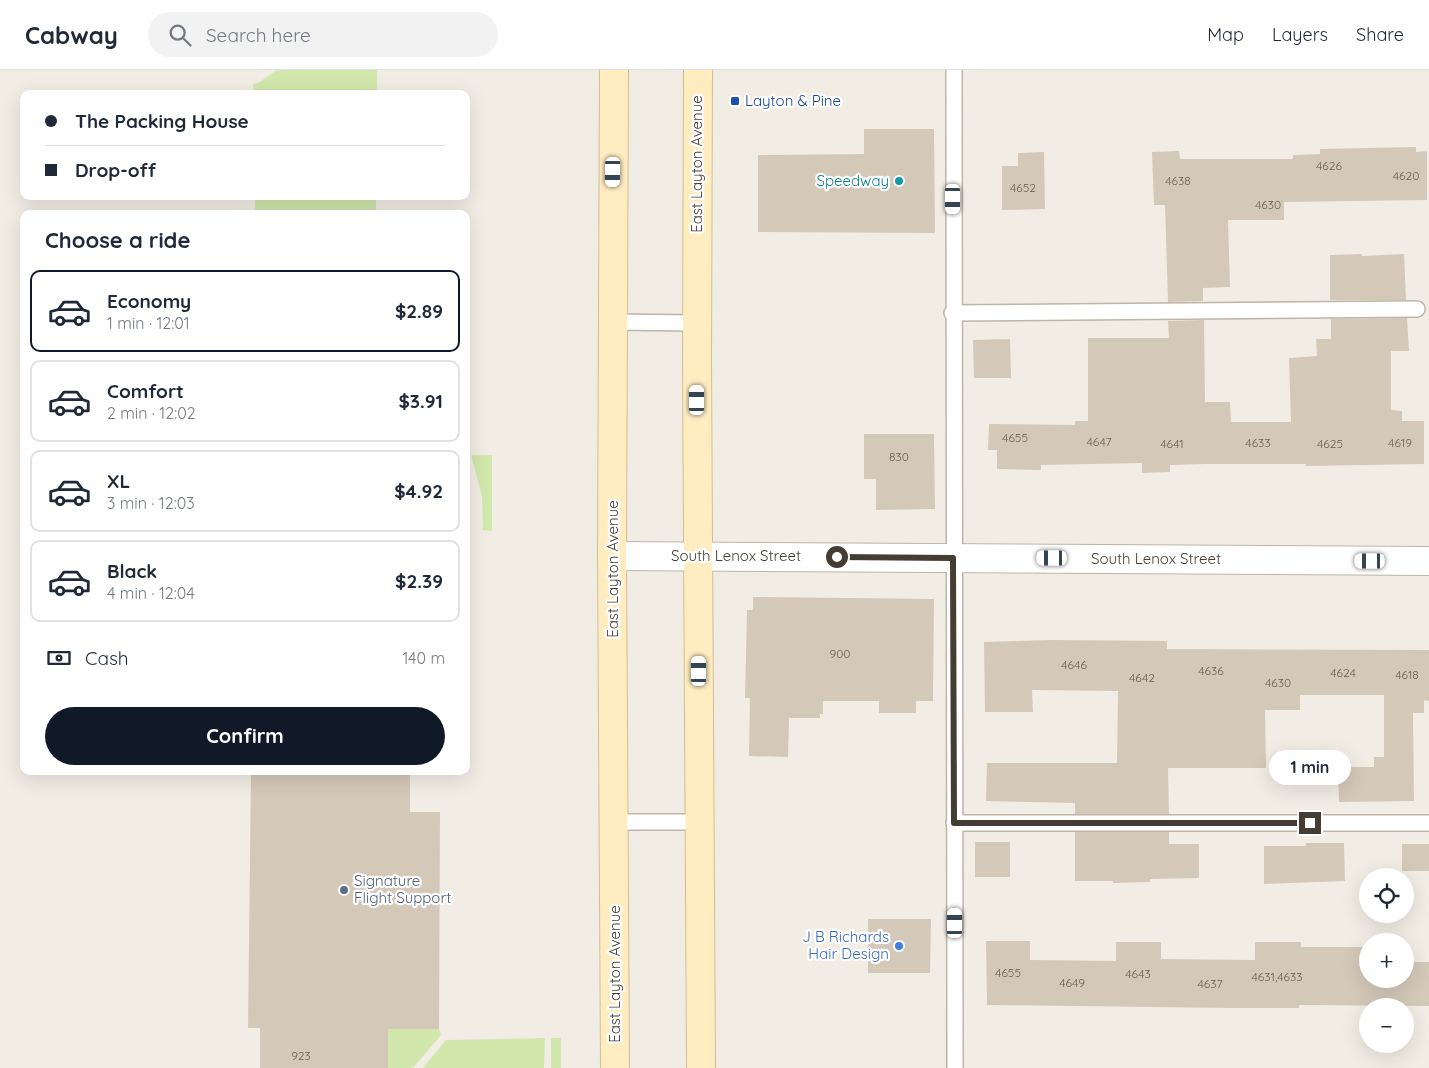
<!DOCTYPE html>
<html lang="en">
<head>
<meta charset="utf-8">
<style>
  body { margin:0; font-family:Quicksand,sans-serif; background:#f2f2f3; color:#1f2937; height:100vh; display:flex; flex-direction:column; font-size:19px; white-space:nowrap }
  * { box-sizing:border-box; margin:0 }
  p { font-size:16px; color:#747a83 }
  .icon { flex:none; width:28px; height:28px; fill:none; stroke:currentColor; stroke-width:2; stroke-linecap:round; stroke-linejoin:round }
  .map { position:relative; flex:1; overflow:hidden }
  .sheet { position:absolute; left:20px; top:140px; width:450px; height:565px; display:flex; flex-direction:column; background:#fff; border-radius:10px; box-shadow:0 5px 20px #0002 }
  .sheet>* { flex:none }
  .guide { position:absolute; left:20px; top:20px; width:450px; height:110px; border-radius:10px; box-shadow:0 5px 20px #0002; display:grid; align-content:center; height:110px; padding:0 25px; background:#fff }
  .fabs { position:absolute; left:1359px; top:798px; display:grid; gap:10px }
  .fabs a { display:grid; place-items:center; width:55px; height:55px; border-radius:50%; background:#fff; box-shadow:0 5px 20px #0002; font-size:25px }
  .end { position:absolute; width:22px; height:22px; margin:-11px; border:6px solid #443d34; background:#fff; box-shadow:0 0 0 2px #fff }
  .from { border-radius:50% }
  .bubble { position:absolute; height:35px; border-radius:18px; background:#fff; box-shadow:0 5px 20px #0002; font-size:16px; font-weight:700; line-height:35px; text-align:center }
  .car { position:absolute; width:15px; height:30px; margin:-15px -8px; border-radius:6px; box-shadow:0 0 4px 1px #0007; background:linear-gradient(#fff 24%,#345 0 40%,#fff 0 76%,#345 0 86%,#fff 0) }
  .guide b { display:flex; align-items:center; gap:18px; height:48px; font-size:19px }
  .guide b+b { border-top:1px solid #e0e1e3 }
  .guide i { width:12px; height:12px; background:#1f2937 }
  ul { padding:0; list-style:none }
  li { display:flex; align-items:center; gap:15px; height:82px; margin:0 10px 8px; padding:0 15px; border:2px solid #e0e1e3; border-radius:10px }
  li div { flex:1 }
  li b { display:block; font-size:19px }
  li em { font-style:normal; font-weight:700 }
  li.active { border-color:#111827 }
  li>.icon { width:45px; height:45px; stroke-width:1.5 }
  h2 { padding:0 25px; font-size:22px; line-height:60px }
  .pay { display:flex; align-items:center; gap:12px; height:55px; padding:0 25px; font-size:19px }
  .pay p { margin-inline-start:auto }
  .primary-button { display:flex; gap:10px; margin-top:auto; padding:10px 25px }
  .primary-button a { flex:1; height:58px; border-radius:30px; background:#111827; color:#fff; font-size:20px; font-weight:700; line-height:58px; text-align:center }
  header { display:flex; align-items:center; gap:30px; box-sizing:border-box; height:70px; padding:0 25px; background:#fff; border-bottom:1px solid #e0e1e3 }
  header strong { font-size:24px }
  nav { display:flex; gap:28px; margin-inline-start:auto; font-size:18px }
  .search { width:350px; height:45px; background:#f2f2f3; display:flex; align-items:center; gap:12px; box-sizing:border-box; padding:0 18px; border-radius:28px; color:#747a83; font-size:19px }
  .map>svg:first-child { display:block }
  .green { fill:#d1e7ac }
  .building { fill:#d4c8b9 }
  .lines { fill:none; stroke-linecap:round; stroke-linejoin:round }
  .service-casing { stroke:#beb4a7; stroke-width:18 }
  .minor-casing { stroke:#beb4a7; stroke-width:30 }
  .secondary-casing { stroke:#d3be93; stroke-width:30 }
  .service { stroke:#fff; stroke-width:15 }
  .minor { stroke:#fff; stroke-width:28 }
  .secondary { stroke:#ffecc1; stroke-width:28 }
  .route { stroke:#443d34; stroke-width:6 }
  .transit-dot { fill:#1a4fb4; stroke:#fff; stroke-width:2 }
  .culture-dot { fill:#0f9aa8; stroke:#fff; stroke-width:2 }
  .service-dot { fill:#5c6f8a; stroke:#fff; stroke-width:2 }
  .shop-dot { fill:#3f7fe0; stroke:#fff; stroke-width:2 }
  .labels { text-anchor:middle; stroke-width:4.5; stroke-linejoin:round; paint-order:stroke }
  .number-label { font-size:12px; fill:#686055 }
  .transit-label { font-size:15px; fill:#164399; stroke:#fff; text-anchor:start }
  .street-label { font-size:15px; fill:#443d34; stroke:#fff }
  .culture-label { font-size:15px; fill:#0d838f; stroke:#fff; text-anchor:end }
  .service-label { font-size:15px; fill:#4e5e75; stroke:#fff; text-anchor:start }
  .shop-label { font-size:15px; fill:#366cbe; stroke:#fff; text-anchor:end }
</style>
</head>
<body>
<header>
<strong>Cabway</strong>
<div class="search"><svg class="icon" aria-label="search" viewBox="0 0 24 24"><circle cx="10" cy="10" r="6"/><path d="M15 15l6 6"/></svg>Search here</div>
<nav><a>Map</a><a>Layers</a><a>Share</a></nav>
</header>
<div class="map">
<svg width="1429" height="998" viewBox="0 0 1429 998">
  <rect width="100%" height="100%" fill="#f2ede4"/>
  <g class="green">
    <polygon points="277,0 377,0 377,24 254,24 253,14 258,13"/>
    <rect x="255" y="126" width="121" height="18"/>
    <polygon points="471,385 492,385 492,461 483,460 482,426"/>
    <polygon points="388,959 439,959 441,965 413,998 388,998"/>
    <polygon points="545,968 544,998 423,998 446,970"/>
    <rect x="551" y="968" width="10" height="30"/>
  </g>
  <g class="building">
    <polygon points="864,59 934,59 935,163 758,162 758,85 864,84"/>
    <polygon points="1416,77 1416,82 1427,81 1427,130 1284,132 1284,150 1228,150 1230,217 1203,218 1203,231 1168,232 1165,135 1154,135 1152,82 1179,81 1180,89 1293,89 1293,85 1320,84 1320,79"/>
    <polygon points="1044,82 1045,139 1002,140 1002,96 1018,96 1018,83"/>
    <polygon points="1362,184 1362,186 1404,184 1406,230 1330,230 1330,185"/>
    <polygon points="1407,248 1409,281 1391,281 1391,340 1402,341 1402,351 1424,351 1424,394 1306,396 1306,394 1206,394 1170,395 1170,402 1142,403 1142,393 1041,395 1041,400 997,399 997,380 988,380 989,354 1075,355 1075,351 1088,351 1088,268 1169,268 1168,251 1204,250 1205,332 1230,332 1231,352 1291,352 1289,288 1317,286 1316,269 1331,269 1331,249"/>
    <polygon points="1010,269 1011,308 974,308 973,270"/>
    <polygon points="864,364 934,364 935,439 876,440 876,409 864,409"/>
    <polygon points="753,527 934,529 933,631 916,631 916,643 879,643 879,631 823,631 823,644 820,644 820,648 789,648 788,687 749,686 750,628 745,628 747,540 753,540"/>
    <polygon points="1052,570 1167,571 1167,579 1429,580 1429,631 1424,630 1424,643 1413,643 1414,731 1339,732 1338,697 1374,697 1374,687 1384,687 1384,625 1300,625 1300,640 1265,640 1266,698 1168,698 1169,744 1075,744 1075,733 986,731 987,693 1117,693 1118,621 1032,620 1033,642 985,642 984,572"/>
    <polygon points="251,701 410,701 410,742 440,742 439,959 388,959 388,998 260,998 260,958 248,958"/>
    <polygon points="1075,762 1169,762 1169,774 1199,774 1199,808 1150,809 1150,812 1113,813 1113,811 1075,811"/>
    <rect x="975" y="772" width="35" height="35"/>
    <polygon points="1306,773 1344,773 1345,811 1264,814 1264,776 1306,776"/>
    <rect x="1402" y="774" width="27" height="27"/>
    <polygon points="868,849 931,849 930,903 868,903"/>
    <polygon points="986,871 1030,871 1030,890 1116,891 1116,872 1161,872 1161,889 1255,890 1255,872 1301,872 1301,877 1368,877 1368,909 1405,909 1405,877 1410,877 1410,892 1429,892 1429,936 1299,935 1299,938 1232,938 987,935"/>
  </g>
  <g class="lines">
    <g class="service-casing">
      <g id="service">
        <polyline points="954,0 955,998"/>
        <polyline points="952,243 1417,239"/>
        <polyline points="613,252 697,253"/>
        <polyline points="615,752 700,752"/>
        <polyline points="954,753 1429,753"/>
      </g>
    </g>
    <g class="minor-casing">
      <polyline id="minor" points="612,486 1429,491"/>
    </g>
    <g class="secondary-casing">
      <g id="secondary">
        <polyline points="614,0 612,486 615,998"/>
        <polyline points="698,0 697,291 701,998"/>
      </g>
    </g>
    <use href="#service" class="service"/>
    <use href="#minor" class="minor"/>
    <use href="#secondary" class="secondary"/>
  </g>
  <g class="lines">
    <polyline class="route" points="837,487 953,488 954,753 1310,753"/>
  </g>
  <rect class="transit-dot" x="730" y="26" width="10" height="10" rx="2.5"/>
  <circle class="culture-dot" cx="899" cy="111" r="5"/>
  <circle class="service-dot" cx="344" cy="820" r="5"/>
  <circle class="shop-dot" cx="899" cy="876" r="5"/>
  <g class="labels">
    <g class="number-label">
      <text x="1329" y="100">4626</text>
      <text x="1406" y="110">4620</text>
      <text x="1178" y="115">4638</text>
      <text x="1023" y="122">4652</text>
      <text x="1268" y="139">4630</text>
      <text x="1015" y="372">4655</text>
      <text x="1099" y="376">4647</text>
      <text x="1258" y="377">4633</text>
      <text x="1400" y="377">4619</text>
      <text x="1172" y="378">4641</text>
      <text x="1330" y="378">4625</text>
      <text x="899" y="391">830</text>
      <text x="840" y="588">900</text>
      <text x="1074" y="599">4646</text>
      <text x="1211" y="605">4636</text>
      <text x="1343" y="607">4624</text>
      <text x="1407" y="609">4618</text>
      <text x="1142" y="612">4642</text>
      <text x="1278" y="617">4630</text>
      <text x="1008" y="907">4655</text>
      <text x="1138" y="908">4643</text>
      <text x="1277" y="911">4631,4633</text>
      <text x="1072" y="917">4649</text>
      <text x="1210" y="918">4637</text>
      <text x="301" y="990">923</text>
    </g>
    <g class="transit-label">
      <text x="745" y="36">Layton &amp; Pine</text>
    </g>
    <g class="street-label">
      <text transform="translate(697 94) rotate(-90)" y="5">East Layton Avenue</text>
      <text x="736" y="491">South Lenox Street</text>
      <text x="1156" y="494">South Lenox Street</text>
      <text transform="translate(613 499) rotate(-90)" y="5">East Layton Avenue</text>
      <text transform="translate(615 904) rotate(-90)" y="5">East Layton Avenue</text>
    </g>
    <g class="culture-label">
      <text x="889" y="116">Speedway</text>
    </g>
    <g class="service-label">
      <text x="354" y="816">Signature<tspan x="354" dy="17">Flight Support</tspan></text>
    </g>
    <g class="shop-label">
      <text x="889" y="872">J B Richards<tspan x="889" dy="17">Hair Design</tspan></text>
    </g>
  </g>
</svg>
<div class="fabs">
<a><svg class="icon" aria-label="locate" viewBox="0 0 24 24"><circle cx="12" cy="12" r="6"/><path d="M12 2v4M12 18v4M2 12h4M18 12h4"/></svg></a>
<a>+</a>
<a>−</a>
</div>
<i class="end from" style="left:837px;top:487px"></i>
<i class="end" style="left:1310px;top:753px"></i>
<div class="bubble" style="left:1269px;top:680px;width:82px">1 min</div>
<i class="car" style="left:613px;top:102px;rotate:181deg"></i>
<i class="car" style="left:953px;top:129px;rotate:180deg"></i>
<i class="car" style="left:697px;top:330px;rotate:0deg"></i>
<i class="car" style="left:1052px;top:488px;rotate:270deg"></i>
<i class="car" style="left:1370px;top:491px;rotate:270deg"></i>
<i class="car" style="left:699px;top:601px;rotate:0deg"></i>
<i class="car" style="left:955px;top:853px;rotate:0deg"></i>
<div class="guide">
<b><i class="from"></i>The Packing House</b>
<b><i></i>Drop-off</b>
</div>
<section class="sheet">
<h2>Choose a ride</h2>
<ul>
<li class="active"><svg class="icon" aria-label="car" viewBox="0 0 24 24"><path d="M5 17H2v-5l4-1 3-4h7l3 4 3 1v5h-3M9 17h6M6 11h13"/><circle cx="7" cy="17" r="2"/><circle cx="17" cy="17" r="2"/></svg><div><b>Economy</b><p>1 min · 12:01</p></div><em>$2.89</em></li>
<li><svg class="icon" aria-label="car" viewBox="0 0 24 24"><path d="M5 17H2v-5l4-1 3-4h7l3 4 3 1v5h-3M9 17h6M6 11h13"/><circle cx="7" cy="17" r="2"/><circle cx="17" cy="17" r="2"/></svg><div><b>Comfort</b><p>2 min · 12:02</p></div><em>$3.91</em></li>
<li><svg class="icon" aria-label="car" viewBox="0 0 24 24"><path d="M5 17H2v-5l4-1 3-4h7l3 4 3 1v5h-3M9 17h6M6 11h13"/><circle cx="7" cy="17" r="2"/><circle cx="17" cy="17" r="2"/></svg><div><b>XL</b><p>3 min · 12:03</p></div><em>$4.92</em></li>
<li><svg class="icon" aria-label="car" viewBox="0 0 24 24"><path d="M5 17H2v-5l4-1 3-4h7l3 4 3 1v5h-3M9 17h6M6 11h13"/><circle cx="7" cy="17" r="2"/><circle cx="17" cy="17" r="2"/></svg><div><b>Black</b><p>4 min · 12:04</p></div><em>$2.39</em></li>
</ul>
<div class="pay"><svg class="icon" aria-label="cash" viewBox="0 0 24 24"><path d="M3 7h18v10H3z"/><circle cx="12" cy="12" r="2"/></svg>Cash<p>140 m</p></div>
<div class="primary-button"><a>Confirm</a></div>
</section>
</div>
</body>
</html>
